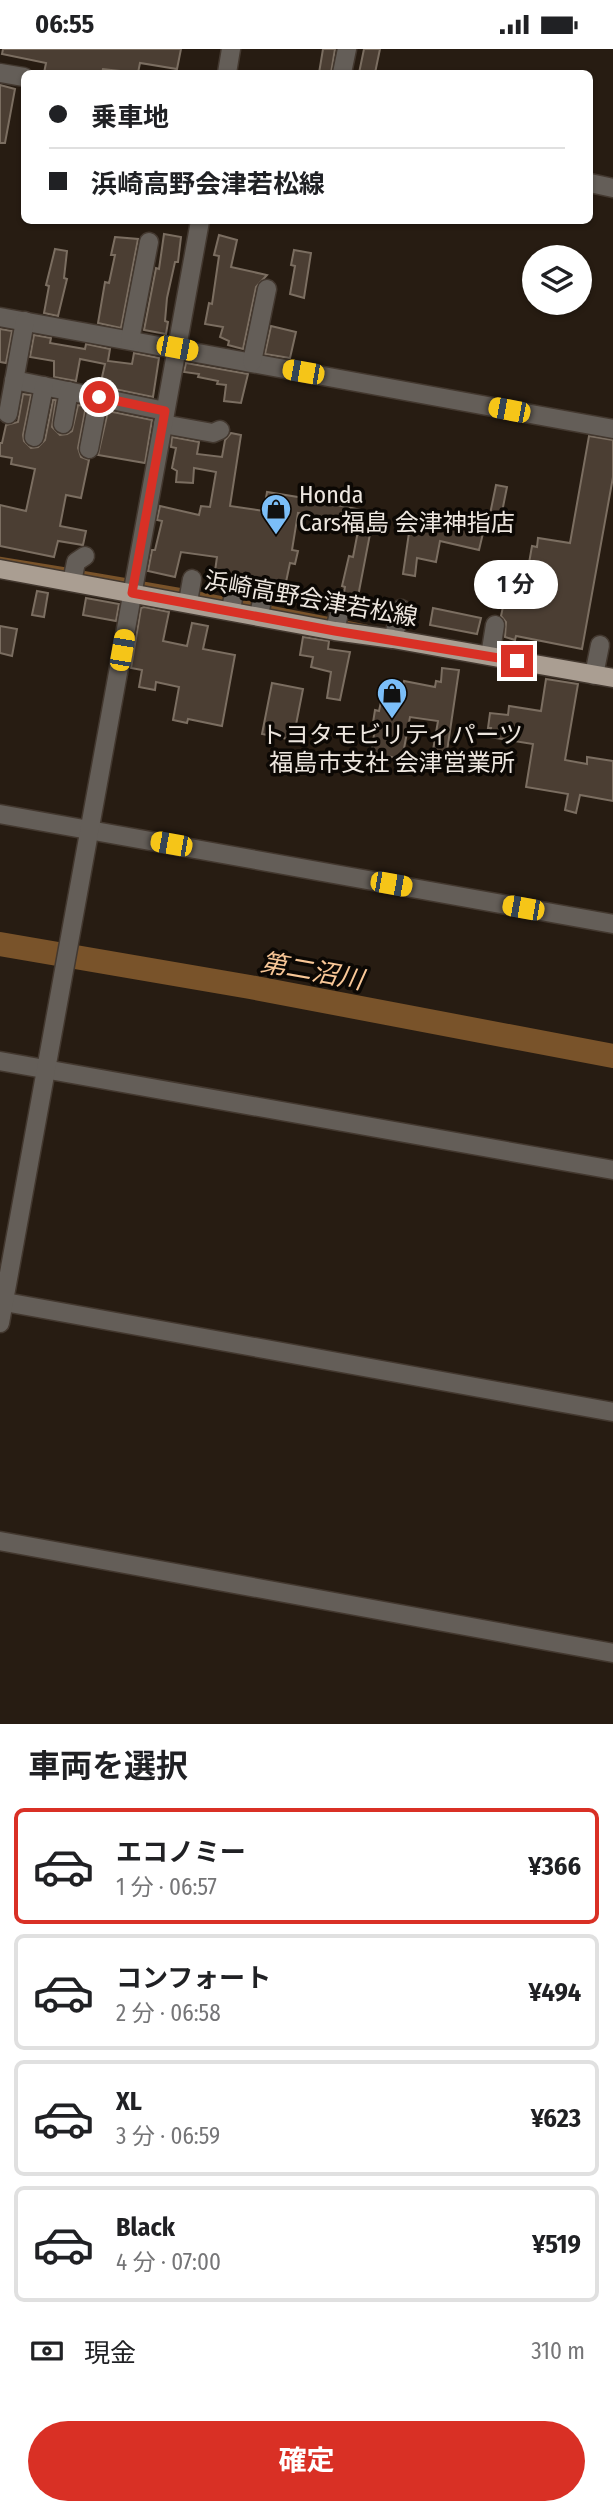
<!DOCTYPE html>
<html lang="ja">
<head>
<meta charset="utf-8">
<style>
  body { margin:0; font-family:"Fira Sans Condensed","Noto Sans JP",sans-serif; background:#f6f6f6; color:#202124; height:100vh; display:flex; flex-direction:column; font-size:26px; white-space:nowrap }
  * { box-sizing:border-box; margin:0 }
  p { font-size:23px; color:#757577 }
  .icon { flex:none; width:38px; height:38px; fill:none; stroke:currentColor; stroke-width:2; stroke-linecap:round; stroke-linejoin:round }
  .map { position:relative; height:1675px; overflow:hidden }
  .details { display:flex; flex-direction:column; background:#fff; flex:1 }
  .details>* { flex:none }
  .guide { position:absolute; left:21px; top:21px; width:572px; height:154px; border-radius:10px; box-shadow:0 2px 5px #0004; display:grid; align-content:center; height:154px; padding:0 28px; background:#fff }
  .buttons { position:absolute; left:522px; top:196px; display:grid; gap:14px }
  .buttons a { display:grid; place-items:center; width:70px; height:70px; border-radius:50%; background:#fff; box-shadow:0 2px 5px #0004; font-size:35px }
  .end { position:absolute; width:32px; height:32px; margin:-16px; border:9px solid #d93025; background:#fff; box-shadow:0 0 0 4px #fff }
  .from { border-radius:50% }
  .bubble { position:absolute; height:49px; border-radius:24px; background:#fff; box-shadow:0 2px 5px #0004; font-size:23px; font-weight:700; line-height:49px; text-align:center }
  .car { position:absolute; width:21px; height:42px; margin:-21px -10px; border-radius:9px; box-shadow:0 0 5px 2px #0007; background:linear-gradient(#f5c518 24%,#345 0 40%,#f5c518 0 76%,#345 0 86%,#f5c518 0) }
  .guide b { display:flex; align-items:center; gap:24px; height:66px; font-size:26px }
  .guide b+b { border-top:2px solid #e0e0e0 }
  .guide i { width:18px; height:18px; background:#202124 }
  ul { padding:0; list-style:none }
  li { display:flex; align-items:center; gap:21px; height:116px; margin:0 14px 10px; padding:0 14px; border:4px solid #e0e0e0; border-radius:10px }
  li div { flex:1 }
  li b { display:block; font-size:26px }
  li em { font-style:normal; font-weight:700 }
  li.current { border-color:#d93025 }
  li>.icon { width:63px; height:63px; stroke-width:1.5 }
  h2 { padding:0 28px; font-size:32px; line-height:84px }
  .pay { display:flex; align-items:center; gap:18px; height:77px; padding:0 28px; font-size:26px }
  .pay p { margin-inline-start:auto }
  .button { display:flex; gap:14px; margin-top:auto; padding:14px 28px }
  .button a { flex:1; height:80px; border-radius:42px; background:#d93025; color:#fff; font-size:28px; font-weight:700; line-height:80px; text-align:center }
  .status { display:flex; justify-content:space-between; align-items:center; height:49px; padding:0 35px; background:#fff; direction:ltr }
  .status svg { height:19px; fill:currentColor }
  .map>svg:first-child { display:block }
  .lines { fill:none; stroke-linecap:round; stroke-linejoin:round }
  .stream { stroke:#79532a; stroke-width:4.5 }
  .river { stroke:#79532a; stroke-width:24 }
  .building { fill:#4b3e33; stroke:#7b6e61; stroke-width:2 }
  .minor-casing { stroke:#43382f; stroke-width:21 }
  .major-casing { stroke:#43382f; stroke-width:21 }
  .minor { stroke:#645e58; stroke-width:18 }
  .major { stroke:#aa9e92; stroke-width:18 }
  .route { stroke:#d93025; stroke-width:9 }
  .labels { text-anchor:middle; stroke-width:7; stroke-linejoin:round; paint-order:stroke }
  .poi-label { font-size:24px; fill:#ede6df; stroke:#0c0804; text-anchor:start }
  .street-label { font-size:24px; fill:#ede6df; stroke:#0c0804 }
  .water-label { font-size:26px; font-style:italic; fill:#fac898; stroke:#0c0804 }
</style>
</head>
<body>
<div class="status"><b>06:55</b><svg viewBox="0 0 49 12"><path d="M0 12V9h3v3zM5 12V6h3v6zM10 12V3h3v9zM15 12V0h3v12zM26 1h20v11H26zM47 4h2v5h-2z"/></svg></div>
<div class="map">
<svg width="613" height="1675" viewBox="0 0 613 1675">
  <rect width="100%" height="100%" fill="#271c12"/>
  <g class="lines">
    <g class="stream">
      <polyline points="0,510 68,521"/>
      <polyline points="77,523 130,532"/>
      <polyline points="139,534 185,542"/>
      <polyline points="194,544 230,551"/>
      <polyline points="239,552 258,556"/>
      <polyline points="266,558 333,571"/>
      <polyline points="342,573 367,578"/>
    </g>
    <polyline class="river" points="0,895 250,938 613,1007"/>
  </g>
  <g class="building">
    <polygon points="3,0 181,0 177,20 140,14 138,24 103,20 102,24 44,24 46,14 2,5"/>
    <polygon points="323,0 335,0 331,24 319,24"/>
    <polygon points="364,0 380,0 375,24 359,24"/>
    <polygon points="0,36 15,40 5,94 0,94"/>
    <polygon points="164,185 181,188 178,213 175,213 167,249 165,272 168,273 166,285 144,281 156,219 159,220"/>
    <polygon points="219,186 237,191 231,218 267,226 256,238 243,300 228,296 229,292 220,288 223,278 205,275 209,254 212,255 219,207 214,206"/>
    <polygon points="115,188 138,190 121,279 98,274 105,233 109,234 115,206 111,206"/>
    <polygon points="55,200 67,202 64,229 67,230 58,267 44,264 49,237 46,236"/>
    <polygon points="294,201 311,204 304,249 290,245 295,217 291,216"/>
    <polygon points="271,277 296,283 290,309 265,305"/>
    <polygon points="0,280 12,282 6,314 0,313"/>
    <polygon points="34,286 51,289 50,294 85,300 86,295 110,300 108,312 132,315 134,304 159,309 153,348 100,337 105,315 80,310 76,332 54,328 54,312 30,308"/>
    <polygon points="186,314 248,325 241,354 224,352 226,336 217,335 218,332 198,328 199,325 184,323"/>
    <polygon points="23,345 31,346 23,386 24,392 31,399 38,398 45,391 53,351 56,351 52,378 60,386 67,385 72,382 78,356 86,357 78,399 81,408 89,411 81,449 66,446 60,477 86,482 83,496 58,492 54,508 0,497 0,456 26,462 35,420 11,415 12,409 0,407 0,394 2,394 6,376 18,373"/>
    <polygon points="108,362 152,371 145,414 98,406"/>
    <polygon points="231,384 241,386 230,457 264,462 267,443 304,449 371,463 367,483 335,477 337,472 298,464 292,501 298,502 295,515 290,514 286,533 251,527 250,530 241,529 215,522 217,508 181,503 175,528 148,522 152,501 155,501 162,472 157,471 160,457 199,466 201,457 210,458 216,423 194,419 193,434 176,433 177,422 172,419 176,399 171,398 172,388 199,393 197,405 222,408 225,391"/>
    <polygon points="589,387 613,391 613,428 582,600 516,587 515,591 505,588 506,573 501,567 506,544 523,548 532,497 537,498 538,489 570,494"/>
    <polygon points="496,436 507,438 500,473 489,470"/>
    <polygon points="411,470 449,476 450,472 484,480 479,501 440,492 436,513 417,509 415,527 403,525"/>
    <polygon points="358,482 370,485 356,558 350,557 349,548 344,543 345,538 342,537 349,507 353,508"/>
    <polygon points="37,542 48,544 44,568 32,566"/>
    <polygon points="86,549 119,555 116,572 83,566"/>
    <polygon points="144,558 169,563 163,592 187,597 192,574 208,577 203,600 235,606 222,677 188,670 187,674 173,671 179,638 156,633 155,641 139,638 142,621 131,619 141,559"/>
    <polygon points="433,559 481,569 477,585 430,576"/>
    <polygon points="0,577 17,580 12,607 0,604"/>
    <polygon points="303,588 329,592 328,600 350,603 340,651 327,649 331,623 311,618 313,608 300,606"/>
    <polygon points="442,619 459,621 446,709 432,707 438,672 410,668 402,710 371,704 375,680 372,680 375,661 379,662 382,648 400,651 404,632 435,638 436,632 441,633"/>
    <polygon points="546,630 578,635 565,711 587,715 587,708 613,712 613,752 580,746 576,764 565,761 568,745 526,738 533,695 489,688 491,679 488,679 490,664 508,666 509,657 541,662"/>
    <polygon points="272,634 303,640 293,691 262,685"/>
  </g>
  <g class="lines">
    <g class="minor-casing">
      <g id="minor">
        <polyline points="0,24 24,28"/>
        <polyline points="227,24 231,0"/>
        <polyline points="342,24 347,0"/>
        <polyline points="590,134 613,139"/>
        <polyline points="0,268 613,380"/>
        <polyline points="130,291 149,193"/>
        <polyline points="252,313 267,240"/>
        <polyline points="14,331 165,362"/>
        <polyline points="8,365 25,272"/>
        <polyline points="63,375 69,342"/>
        <polyline points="163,375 213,384 220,381"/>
        <polyline points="34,388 44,337"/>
        <polyline points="89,400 99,348"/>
        <polyline points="72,533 76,513 85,507"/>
        <polyline points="188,553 192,530"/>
        <polyline points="231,561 235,538"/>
        <polyline points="259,566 264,542"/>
        <polyline points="335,582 339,564 339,553"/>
        <polyline points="393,590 401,560"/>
        <polyline points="490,607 495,576"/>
        <polyline points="594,626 600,596"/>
        <polyline points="0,765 613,875"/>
        <polyline points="0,1012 613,1121"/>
        <polyline points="0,1252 613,1363"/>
        <polyline points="0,1274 200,172"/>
        <polyline points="0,1492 613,1604"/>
      </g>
    </g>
    <g class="major-casing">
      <polyline id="major" points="0,520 335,582 393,590 613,629"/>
    </g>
    <use href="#minor" class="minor"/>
    <use href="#major" class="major"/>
  </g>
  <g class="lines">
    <polyline class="route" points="99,348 165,362 132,544 335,582 517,612"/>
  </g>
  <defs>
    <g id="shop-pin" transform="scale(1.575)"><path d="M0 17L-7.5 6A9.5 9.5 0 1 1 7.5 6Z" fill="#7bbef8" stroke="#0c0804"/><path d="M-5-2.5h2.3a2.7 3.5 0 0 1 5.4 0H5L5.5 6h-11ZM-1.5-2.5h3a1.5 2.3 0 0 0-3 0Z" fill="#111"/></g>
  </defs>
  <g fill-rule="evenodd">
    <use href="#shop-pin" x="276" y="460"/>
    <use href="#shop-pin" x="392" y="644"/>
  </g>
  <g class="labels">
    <g class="poi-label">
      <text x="299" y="454">Honda<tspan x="299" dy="28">Cars福島 会津神指店</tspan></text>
      <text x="392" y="694" text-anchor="middle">トヨタモビリティパーツ<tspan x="392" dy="28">福島市支社 会津営業所</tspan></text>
    </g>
    <g class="street-label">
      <text transform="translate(311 550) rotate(10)" y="8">浜崎高野会津若松線</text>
    </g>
    <g class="water-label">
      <text transform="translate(312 922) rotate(10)" y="9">第二沼川</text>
    </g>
  </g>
</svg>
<div class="buttons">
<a><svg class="icon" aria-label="layers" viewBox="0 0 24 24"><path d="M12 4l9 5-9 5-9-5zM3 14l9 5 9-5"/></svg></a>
</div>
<i class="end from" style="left:99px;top:348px"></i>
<i class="end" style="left:517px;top:612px"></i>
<div class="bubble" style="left:474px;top:511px;width:84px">1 分</div>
<i class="car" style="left:177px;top:299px;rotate:101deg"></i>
<i class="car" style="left:303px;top:323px;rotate:280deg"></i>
<i class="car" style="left:509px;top:361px;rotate:281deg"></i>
<i class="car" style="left:122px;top:601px;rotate:10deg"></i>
<i class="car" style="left:171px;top:795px;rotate:280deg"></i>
<i class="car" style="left:391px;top:835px;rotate:100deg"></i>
<i class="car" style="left:523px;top:859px;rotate:280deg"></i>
<div class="guide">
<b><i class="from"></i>乗車地</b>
<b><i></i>浜崎高野会津若松線</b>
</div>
</div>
<section class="details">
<h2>車両を選択</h2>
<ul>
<li class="current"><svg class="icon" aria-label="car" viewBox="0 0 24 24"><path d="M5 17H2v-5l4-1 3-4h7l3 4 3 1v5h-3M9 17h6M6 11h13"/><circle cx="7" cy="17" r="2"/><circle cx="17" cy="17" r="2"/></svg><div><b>エコノミー</b><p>1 分 · 06:57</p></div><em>¥366</em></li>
<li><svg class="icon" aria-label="car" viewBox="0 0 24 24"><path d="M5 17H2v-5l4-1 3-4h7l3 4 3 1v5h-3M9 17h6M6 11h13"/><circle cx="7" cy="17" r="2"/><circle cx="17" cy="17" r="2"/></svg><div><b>コンフォート</b><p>2 分 · 06:58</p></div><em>¥494</em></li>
<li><svg class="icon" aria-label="car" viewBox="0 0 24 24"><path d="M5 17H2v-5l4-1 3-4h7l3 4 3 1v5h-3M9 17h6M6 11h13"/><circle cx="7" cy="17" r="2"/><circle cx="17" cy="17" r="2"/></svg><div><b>XL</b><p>3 分 · 06:59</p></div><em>¥623</em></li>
<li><svg class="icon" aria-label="car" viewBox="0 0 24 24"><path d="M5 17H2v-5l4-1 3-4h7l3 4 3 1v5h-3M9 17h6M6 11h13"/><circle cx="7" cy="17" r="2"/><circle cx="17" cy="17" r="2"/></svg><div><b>Black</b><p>4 分 · 07:00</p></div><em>¥519</em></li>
</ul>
<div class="pay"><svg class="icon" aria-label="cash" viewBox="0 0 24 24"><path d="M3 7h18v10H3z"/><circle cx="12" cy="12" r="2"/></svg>現金<p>310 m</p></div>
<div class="button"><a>確定</a></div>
</section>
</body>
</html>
